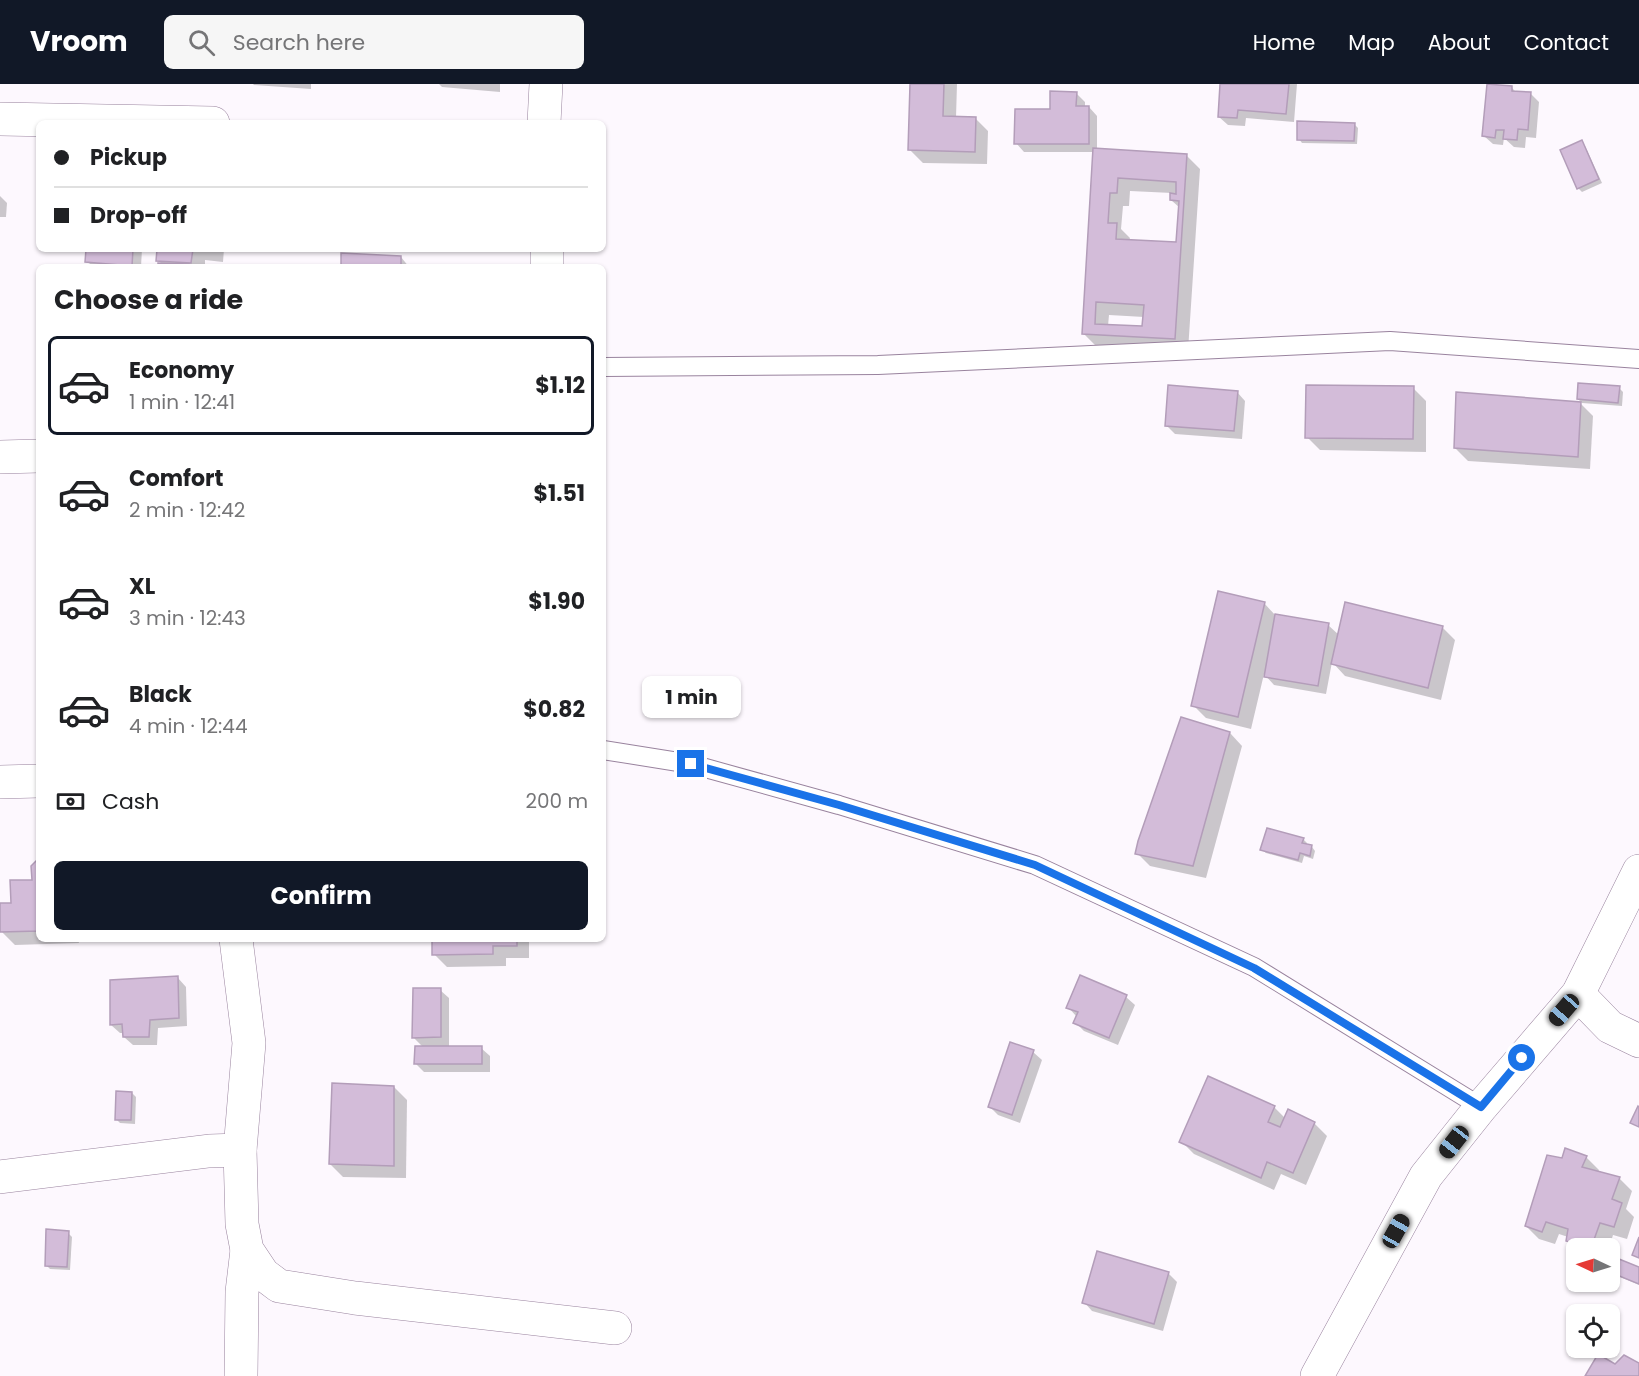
<!DOCTYPE html>
<html lang="en">
<head>
<meta charset="utf-8">
<style>
  body { margin:0; font-family:Poppins,sans-serif; background:#f6f6f6; color:#202124; height:100vh; display:flex; flex-direction:column; font-size:22px; white-space:nowrap }
  * { box-sizing:border-box; margin:0 }
  p { font-size:20px; color:#757577 }
  .icon { flex:none; width:33px; height:33px; fill:none; stroke:currentColor; stroke-width:2; stroke-linecap:round; stroke-linejoin:round }
  .map { position:relative; flex:1; overflow:hidden }
  .sheet { position:absolute; left:36px; top:180px; width:570px; height:678px; display:flex; flex-direction:column; background:#fff; border-radius:9px; box-shadow:0 2px 4px #0004 }
  .sheet>* { flex:none }
  .banner { position:absolute; left:36px; top:36px; width:570px; height:132px; border-radius:9px; box-shadow:0 2px 4px #0004; display:grid; align-content:center; height:132px; padding:0 18px; background:#fff }
  .needle { width:39px; rotate:274deg }
  .controls { position:absolute; left:1566px; top:1154px; display:grid; gap:12px }
  .controls a { display:grid; place-items:center; width:54px; height:54px; border-radius:9px; background:#fff; box-shadow:0 2px 4px #0004; font-size:30px }
  .end { position:absolute; width:27px; height:27px; margin:-14px; border:8px solid #1a73e8; background:#fff; box-shadow:0 0 0 3px #fff }
  .from { border-radius:50% }
  .bubble { position:absolute; height:42px; border-radius:9px; background:#fff; box-shadow:0 2px 4px #0004; font-size:20px; font-weight:700; line-height:42px; text-align:center }
  .car { position:absolute; width:18px; height:36px; margin:-18px -9px; border-radius:8px; box-shadow:0 0 4px 2px #0007; background:linear-gradient(#222 24%,#8ab4d8 0 40%,#222 0 76%,#8ab4d8 0 86%,#222 0) }
  .banner b { display:flex; align-items:center; gap:21px; height:57px; font-size:22px }
  .banner b+b { border-top:2px solid #e0e0e0 }
  .banner i { width:15px; height:15px; background:#202124 }
  ul { padding:0; list-style:none }
  li { display:flex; align-items:center; gap:18px; height:99px; margin:0 12px 9px; padding:0 6px; border:3px solid transparent; border-radius:9px }
  li div { flex:1 }
  li b { display:block; font-size:22px }
  li em { font-style:normal; font-weight:700 }
  li.current { border-color:#111827 }
  li>.icon { width:54px; height:54px; stroke-width:1.5 }
  h2 { padding:0 18px; font-size:27px; line-height:72px }
  .pay { display:flex; align-items:center; gap:15px; height:66px; padding:0 18px; font-size:22px }
  .pay p { margin-inline-start:auto }
  .cta { display:flex; gap:12px; margin-top:auto; padding:12px 18px }
  .cta a { flex:1; height:69px; border-radius:9px; background:#111827; color:#fff; font-size:24px; font-weight:700; line-height:69px; text-align:center }
  header { display:flex; align-items:center; gap:36px; box-sizing:border-box; height:84px; padding:0 30px; background:#111827; color:#fff }
  header strong { font-size:28px }
  nav { display:flex; gap:33px; margin-inline-start:auto; font-size:21px }
  .search { width:420px; height:54px; background:#f6f6f6; display:flex; align-items:center; gap:15px; box-sizing:border-box; padding:0 21px; border-radius:9px; color:#757577; font-size:22px }
  .map>svg:first-child { display:block }
  .shadow { fill:#0003; fill-rule:evenodd }
  .building { fill:#d3bcd9; stroke:#b39db9; stroke-width:1.5; fill-rule:evenodd }
  .lines { fill:none; stroke-linecap:round; stroke-linejoin:round }
  .service-casing { stroke:#99839e; stroke-width:20 }
  .minor-casing { stroke:#99839e; stroke-width:34 }
  .tertiary-casing { stroke:#99839e; stroke-width:34 }
  .service { stroke:#fff; stroke-width:18 }
  .minor { stroke:#fff; stroke-width:33 }
  .tertiary { stroke:#fff; stroke-width:33 }
  .route { stroke:#1a73e8; stroke-width:8 }
</style>
</head>
<body>
<header>
<strong>Vroom</strong>
<div class="search"><svg class="icon" aria-label="search" viewBox="0 0 24 24"><circle cx="10" cy="10" r="6"/><path d="M15 15l6 6"/></svg>Search here</div>
<nav><a>Home</a><a>Map</a><a>About</a><a>Contact</a></nav>
</header>
<div class="map">
<svg width="1639" height="1292" viewBox="0 0 1639 1292">
  <rect width="100%" height="100%" fill="#fdf8fe"/>
  <g class="shadow">
    <polygon points="253,0 311,0 311,5 254,1"/>
    <polygon points="439,0 500,0 500,8 442,3"/>
    <polygon points="912,0 957,0 956,34 975,34 988,47 987,80 923,79 910,66"/>
    <polygon points="1222,0 1297,0 1294,38 1246,34 1245,42 1228,41 1219,33"/>
    <polygon points="1511,3 1516,8 1530,9 1539,18 1536,54 1526,53 1525,64 1514,63 1504,54 1503,61 1493,60 1484,52"/>
    <path d="M1076,9L1085,18V23H1089L1097,32V66L1187,72L1200,85L1188,267L1096,262L1083,249L1094,68H1024L1016,59L1052,27ZM1130,107L1172,109L1171,116L1180,124L1177,160L1129,157L1130,154L1121,145L1123,122H1129ZM1109,231L1144,233V244L1108,242Z"/>
    <polygon points="1354,40 1358,44 1357,60 1302,59 1299,55"/>
    <polygon points="1581,58 1585,62 1602,99 1582,108 1578,104"/>
    <polygon points="0,112 7,119 6,133 0,133"/>
    <polygon points="87,165 142,165 141,183 93,183 87,177"/>
    <polygon points="158,165 224,165 223,178 205,176 205,183 159,183 163,181 158,176"/>
    <polygon points="401,173 409,183 342,183"/>
    <polygon points="1413,304 1426,317 1426,368 1320,366 1307,353"/>
    <polygon points="1619,304 1623,308 1622,322 1582,319 1578,315"/>
    <polygon points="1237,308 1245,317 1242,355 1175,350 1166,341"/>
    <polygon points="1580,319 1593,332 1590,385 1468,377 1455,364"/>
    <polygon points="1264,519 1276,532 1328,541 1339,551 1442,543 1455,556 1441,616 1345,592 1332,578 1326,610 1274,601 1264,590 1251,645 1206,634 1193,621"/>
    <polygon points="1230,649 1242,662 1206,794 1150,782 1137,769"/>
    <polygon points="1303,755 1307,759 1306,761 1312,763 1315,767 1313,775 1304,772 1302,779 1266,769 1262,766"/>
    <polygon points="39,776 39,855 78,855 79,859 15,861 2,848 13,821 33,798"/>
    <polygon points="433,855 529,855 529,874 506,874 506,882 447,883 434,870"/>
    <polygon points="178,894 186,903 187,942 158,944 157,961 133,961 124,953 124,949 120,949 111,941"/>
    <polygon points="440,906 449,914 449,964 481,964 490,972 490,988 424,988 416,980 423,963 414,954"/>
    <polygon points="1126,913 1135,921 1118,961 1084,947 1075,938 1076,932 1068,923"/>
    <polygon points="1033,968 1042,976 1020,1039 998,1031 990,1023"/>
    <polygon points="394,1003 407,1016 406,1094 343,1093 330,1080"/>
    <polygon points="132,1009 136,1013 135,1040 120,1039 116,1035"/>
    <polygon points="1274,1023 1285,1034 1314,1039 1327,1052 1306,1101 1281,1090 1274,1106 1194,1070 1181,1057"/>
    <polygon points="1586,1073 1599,1086 1598,1089 1619,1094 1632,1107 1626,1125 1634,1133 1627,1155 1613,1151 1609,1164 1576,1164 1576,1166 1568,1157 1568,1153 1559,1150 1555,1160 1539,1155 1526,1142 1563,1076"/>
    <polygon points="68,1149 72,1153 70,1186 50,1185 46,1181"/>
    <polygon points="1639,1185 1639,1201 1618,1192 1614,1188"/>
    <polygon points="1168,1189 1177,1198 1163,1247 1092,1227 1084,1218"/>
  </g>
  <g class="building">
    <polygon points="910,0 944,0 943,32 976,33 975,68 908,66"/>
    <polygon points="1220,0 1289,0 1286,30 1238,26 1237,34 1218,33"/>
    <polygon points="1487,0 1512,2 1512,7 1531,8 1528,46 1518,45 1517,56 1503,55 1504,46 1496,46 1495,54 1482,52"/>
    <polygon points="1050,7 1077,8 1076,22 1089,22 1089,60 1014,60 1015,25 1050,25"/>
    <polygon points="1297,37 1355,39 1354,57 1297,56"/>
    <polygon points="1582,56 1599,95 1577,105 1560,66"/>
    <path d="M1093,64L1187,70L1175,255L1082,250ZM1118,94L1176,98V110L1170,109V116L1179,117L1176,158L1116,155L1117,139H1108L1110,109H1117ZM1096,218L1144,221L1142,242L1095,240Z"/>
    <polygon points="86,165 133,165 132,182 85,178"/>
    <polygon points="157,165 193,165 191,179 156,177"/>
    <polygon points="341,169 401,172 401,183 341,183"/>
    <polygon points="158,179 189,180 189,183 158,183"/>
    <polygon points="1578,299 1620,302 1618,319 1577,315"/>
    <polygon points="1168,301 1238,307 1234,347 1165,342"/>
    <polygon points="1306,301 1414,302 1413,355 1305,354"/>
    <polygon points="1456,308 1581,318 1578,373 1454,364"/>
    <polygon points="1218,507 1265,518 1238,633 1191,622"/>
    <polygon points="1345,518 1443,542 1428,604 1331,580"/>
    <polygon points="1275,530 1329,539 1318,602 1264,593"/>
    <polygon points="1181,633 1230,648 1193,782 1135,770 1138,757"/>
    <polygon points="1267,744 1304,754 1302,759 1312,761 1310,772 1300,769 1298,776 1260,766"/>
    <polygon points="39,774 39,847 0,848 0,819 11,819 10,796 32,796 31,782"/>
    <polygon points="432,855 517,855 517,862 493,862 493,870 432,871"/>
    <polygon points="1080,891 1127,911 1109,954 1073,939 1078,928 1066,924"/>
    <polygon points="178,892 179,934 150,936 149,953 123,953 122,940 110,941 110,896"/>
    <polygon points="413,904 441,904 441,953 412,954"/>
    <polygon points="1010,958 1034,966 1012,1031 988,1023"/>
    <polygon points="415,962 482,962 482,980 414,980"/>
    <polygon points="1208,992 1275,1022 1268,1038 1280,1043 1288,1025 1315,1038 1293,1089 1267,1078 1261,1094 1179,1058"/>
    <polygon points="332,999 394,1002 394,1082 329,1080"/>
    <polygon points="116,1007 132,1008 131,1036 115,1036"/>
    <polygon points="1638,1022 1639,1023 1639,1043 1630,1039"/>
    <polygon points="1565,1064 1587,1072 1582,1083 1620,1093 1612,1115 1622,1119 1614,1143 1600,1139 1591,1164 1566,1157 1568,1145 1546,1138 1542,1148 1525,1142 1547,1071 1562,1074"/>
    <polygon points="46,1145 69,1147 67,1183 45,1182"/>
    <polygon points="1639,1153 1639,1174 1632,1171"/>
    <polygon points="1097,1167 1169,1188 1154,1240 1082,1219"/>
    <polygon points="1619,1175 1639,1183 1639,1200 1612,1189"/>
    <polygon points="1598,1270 1615,1280 1624,1271 1639,1279 1639,1292 1585,1292"/>
  </g>
  <g class="lines">
    <g class="service-casing">
      <g id="service">
        <polyline points="603,283 878,281 1390,257 1639,275"/>
        <polyline points="603,666 691,680 839,721 1035,781 1254,883 1481,1023"/>
      </g>
    </g>
    <g class="minor-casing">
      <g id="minor">
        <polyline points="0,35 213,39"/>
        <polyline points="544,39 546,0"/>
        <polyline points="547,165 547,183"/>
        <polyline points="0,373 39,372"/>
        <polyline points="0,698 39,697"/>
        <polyline points="236,855 249,959 240,1066 242,1140 247,1166 263,1190 279,1202 355,1214 615,1244"/>
        <polyline points="1578,910 1610,943 1639,957"/>
        <polyline points="0,1093 209,1067 240,1066"/>
        <polyline points="241,1292 242,1208 247,1166"/>
      </g>
    </g>
    <g class="tertiary-casing">
      <polyline id="tertiary" points="1317,1292 1426,1092 1481,1023 1578,910 1639,787"/>
    </g>
    <use href="#service" class="service"/>
    <use href="#minor" class="minor"/>
    <use href="#tertiary" class="tertiary"/>
  </g>
  <g class="lines">
    <polyline class="route" points="691,680 839,721 1035,781 1254,884 1481,1023 1522,974"/>
  </g>
</svg>
<div class="controls">
<a><svg class="needle" viewBox="-14 -14 28 28"><path d="M0-13l5 13h-10z" fill="#e53935"/><path d="M0 13l5-13h-10z" fill="#757577"/></svg></a>
<a><svg class="icon" aria-label="locate" viewBox="0 0 24 24"><circle cx="12" cy="12" r="6"/><path d="M12 2v4M12 18v4M2 12h4M18 12h4"/></svg></a>
</div>
<i class="end from" style="left:1522px;top:974px"></i>
<i class="end" style="left:691px;top:680px"></i>
<div class="bubble" style="left:642px;top:592px;width:99px">1 min</div>
<i class="car" style="left:1564px;top:926px;rotate:221deg"></i>
<i class="car" style="left:1454px;top:1058px;rotate:218deg"></i>
<i class="car" style="left:1396px;top:1147px;rotate:29deg"></i>
<div class="banner">
<b><i class="from"></i>Pickup</b>
<b><i></i>Drop-off</b>
</div>
<section class="sheet">
<h2>Choose a ride</h2>
<ul>
<li class="current"><svg class="icon" aria-label="car" viewBox="0 0 24 24"><path d="M5 17H2v-5l4-1 3-4h7l3 4 3 1v5h-3M9 17h6M6 11h13"/><circle cx="7" cy="17" r="2"/><circle cx="17" cy="17" r="2"/></svg><div><b>Economy</b><p>1 min · 12:41</p></div><em>$1.12</em></li>
<li><svg class="icon" aria-label="car" viewBox="0 0 24 24"><path d="M5 17H2v-5l4-1 3-4h7l3 4 3 1v5h-3M9 17h6M6 11h13"/><circle cx="7" cy="17" r="2"/><circle cx="17" cy="17" r="2"/></svg><div><b>Comfort</b><p>2 min · 12:42</p></div><em>$1.51</em></li>
<li><svg class="icon" aria-label="car" viewBox="0 0 24 24"><path d="M5 17H2v-5l4-1 3-4h7l3 4 3 1v5h-3M9 17h6M6 11h13"/><circle cx="7" cy="17" r="2"/><circle cx="17" cy="17" r="2"/></svg><div><b>XL</b><p>3 min · 12:43</p></div><em>$1.90</em></li>
<li><svg class="icon" aria-label="car" viewBox="0 0 24 24"><path d="M5 17H2v-5l4-1 3-4h7l3 4 3 1v5h-3M9 17h6M6 11h13"/><circle cx="7" cy="17" r="2"/><circle cx="17" cy="17" r="2"/></svg><div><b>Black</b><p>4 min · 12:44</p></div><em>$0.82</em></li>
</ul>
<div class="pay"><svg class="icon" aria-label="cash" viewBox="0 0 24 24"><path d="M3 7h18v10H3z"/><circle cx="12" cy="12" r="2"/></svg>Cash<p>200 m</p></div>
<div class="cta"><a>Confirm</a></div>
</section>
</div>
</body>
</html>
